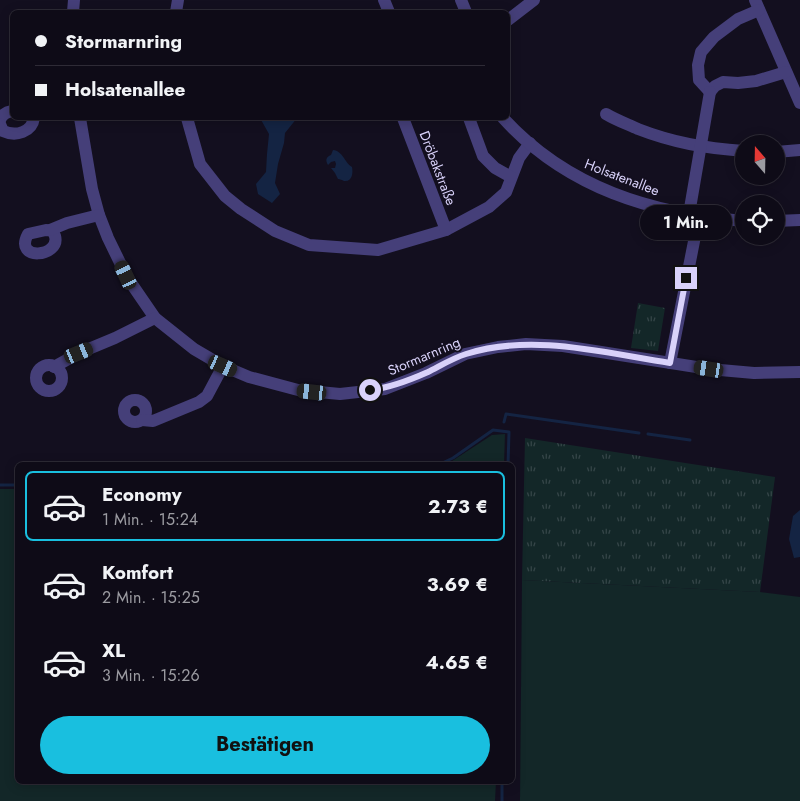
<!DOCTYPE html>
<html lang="de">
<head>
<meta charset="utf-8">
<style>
  body { margin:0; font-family:Jost,sans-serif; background:#1c1924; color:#f1f3f6; height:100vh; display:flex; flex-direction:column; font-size:19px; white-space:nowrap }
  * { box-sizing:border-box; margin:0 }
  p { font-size:16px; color:#9b9ba1 }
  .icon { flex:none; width:28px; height:28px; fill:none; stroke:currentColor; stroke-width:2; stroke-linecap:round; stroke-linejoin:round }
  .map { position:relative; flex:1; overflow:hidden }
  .sheet { position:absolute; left:15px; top:462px; width:500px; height:322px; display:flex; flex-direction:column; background:#0e0b17; border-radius:8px; box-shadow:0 2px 12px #0003,0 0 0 1px #2e2b36 }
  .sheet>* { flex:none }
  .banner { position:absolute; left:10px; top:10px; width:500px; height:110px; border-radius:8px; box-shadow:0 2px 12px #0003,0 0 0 1px #2e2b36; display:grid; align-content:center; height:110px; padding:0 25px; background:#0e0b17 }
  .needle { width:32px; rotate:340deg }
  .controls { position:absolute; left:735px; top:135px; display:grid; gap:10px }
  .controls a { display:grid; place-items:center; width:50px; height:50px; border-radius:50%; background:#0e0b17; box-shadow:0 2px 12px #0003,0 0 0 1px #2e2b36; font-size:25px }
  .end { position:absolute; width:22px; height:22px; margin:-11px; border:6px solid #d9d2fa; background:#111; box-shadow:0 0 0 2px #111 }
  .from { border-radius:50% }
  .bubble { position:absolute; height:35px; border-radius:18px; background:#0e0b17; box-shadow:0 2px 12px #0003,0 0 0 1px #2e2b36; font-size:16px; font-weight:700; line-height:35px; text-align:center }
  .car { position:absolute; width:15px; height:30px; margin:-15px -8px; border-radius:6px; box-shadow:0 0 4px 1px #0007; background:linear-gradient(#222 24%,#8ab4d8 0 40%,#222 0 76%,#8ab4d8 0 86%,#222 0) }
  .banner b { display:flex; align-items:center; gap:18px; height:48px; font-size:19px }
  .banner b+b { border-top:1px solid #2e2b36 }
  .banner i { width:12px; height:12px; background:#f1f3f6 }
  ul { padding:9px 0 0; list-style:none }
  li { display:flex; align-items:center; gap:15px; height:70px; margin:0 10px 8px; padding:0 15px; border:2px solid transparent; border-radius:8px }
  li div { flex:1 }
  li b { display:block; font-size:19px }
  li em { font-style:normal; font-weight:700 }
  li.current { border-color:#19bfdf }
  li>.icon { width:45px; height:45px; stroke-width:1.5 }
  .primary-button { display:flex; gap:10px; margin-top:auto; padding:10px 25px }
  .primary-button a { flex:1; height:58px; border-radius:30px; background:#19bfdf; color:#111; font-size:20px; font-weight:700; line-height:58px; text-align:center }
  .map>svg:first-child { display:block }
  .green { fill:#132728 }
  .park { fill:url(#park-tufts) }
  .water { fill:#142443 }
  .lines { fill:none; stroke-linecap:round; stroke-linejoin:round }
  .stream { stroke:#142443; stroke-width:3 }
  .minor { stroke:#453f79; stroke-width:12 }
  .route { stroke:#d9d2fa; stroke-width:6 }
  .labels { text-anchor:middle; stroke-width:4; stroke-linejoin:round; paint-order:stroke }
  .street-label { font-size:14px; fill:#d9d2fa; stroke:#130f1f }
</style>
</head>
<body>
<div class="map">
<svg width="800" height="801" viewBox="0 0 800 801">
  <defs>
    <pattern id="park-tufts" width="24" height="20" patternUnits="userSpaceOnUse" patternTransform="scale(1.25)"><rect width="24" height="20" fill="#132728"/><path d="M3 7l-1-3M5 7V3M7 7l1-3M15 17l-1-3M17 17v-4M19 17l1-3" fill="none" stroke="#354548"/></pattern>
  </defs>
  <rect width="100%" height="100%" fill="#130f1f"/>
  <g class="green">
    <polygon points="505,434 504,465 446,465 492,435"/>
    <polygon points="0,489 17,489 18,782 496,782 495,801 0,801"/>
    <polygon points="522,580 760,592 800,597 800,801 520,801"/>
  </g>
  <g class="park">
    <polygon points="638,303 665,308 658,351 631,348"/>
    <polygon points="525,438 775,477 760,592 522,580"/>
  </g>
  <g class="water">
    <polygon points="260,118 297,118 285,133 284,143 278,164 275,183 280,194 272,203 258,194 256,184 266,172 267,154 269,134"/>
    <path d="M333,150C343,151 344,162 352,167C353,172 353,182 344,181C342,180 340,179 338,179L335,173L331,168H335L336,164L335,161L331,162L328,165C325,160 326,157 331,155Z"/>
    <polygon points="800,510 800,557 794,558 789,539 793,516"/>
  </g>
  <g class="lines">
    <g class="stream">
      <polyline points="504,422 506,414 639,433"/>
      <polyline points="648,434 690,440"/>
      <polyline points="438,465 453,458 493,430 509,432 508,465"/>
      <polyline points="0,485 18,485"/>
      <polyline points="502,801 502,782"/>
    </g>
    <g class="minor">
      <polyline points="384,0 389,12"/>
      <polyline points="461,0 466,12"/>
      <polyline points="755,0 800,103"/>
      <polyline points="759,10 738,19 714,37 701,52 698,65 699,80 710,92 715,86 723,82 738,83 756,81 786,72"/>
      <polyline points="73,12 74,0"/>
      <polyline points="176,12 178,0"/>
      <polyline points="508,20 534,0"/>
      <path d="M606,114C616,120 627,124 638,129C674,143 705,148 744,151"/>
      <polyline points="80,118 92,189 99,215 108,238 126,275 131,283 155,318 194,349 223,366 249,377 298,390 340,394 385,389 426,373 465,354 498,347 526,344 563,346 709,369 754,373 800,372"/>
      <polyline points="187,118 200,164 225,196 241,209 275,231 309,245 378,250 446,230 489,207 506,192 519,158 530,143"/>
      <polyline points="403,118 446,230"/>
      <polyline points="469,118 483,156 495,168 511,177"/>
      <path d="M503,118C567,188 652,214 744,221"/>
      <path d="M0,120C2,114 6,112 12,111"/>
      <path d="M0,124L3,131C16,137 32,132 34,118"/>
      <polyline points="776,152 800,150"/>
      <polyline points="689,214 710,92"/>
      <polyline points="776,221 800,220"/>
      <path d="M46,230C51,230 53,231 55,236C61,257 13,262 28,234Z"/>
      <polyline points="50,230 67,223 99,215"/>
      <polyline points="670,363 699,216"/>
      <circle cx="49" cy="378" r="13"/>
      <polyline points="54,367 79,353 115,338 155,318"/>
      <circle cx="135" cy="411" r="11"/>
      <polyline points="142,420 153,421 199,402 207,396 223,366"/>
    </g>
  </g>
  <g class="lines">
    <path class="route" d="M370,390C390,388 410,380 428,372C440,366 453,358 466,354C532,333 604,353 670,363L686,278"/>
  </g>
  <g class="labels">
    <g class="street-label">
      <text transform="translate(438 168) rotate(69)" y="5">Dröbakstraße</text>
      <text transform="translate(622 177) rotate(21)" y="5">Holsatenallee</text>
      <text transform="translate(424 356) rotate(-23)" y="5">Stormarnring</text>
    </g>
  </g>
</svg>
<div class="controls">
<a><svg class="needle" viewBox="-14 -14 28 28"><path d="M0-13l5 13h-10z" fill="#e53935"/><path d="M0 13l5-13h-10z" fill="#9b9ba1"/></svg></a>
<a><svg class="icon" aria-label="locate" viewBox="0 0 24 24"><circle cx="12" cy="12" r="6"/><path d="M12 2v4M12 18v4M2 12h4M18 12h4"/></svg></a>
</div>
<i class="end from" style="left:370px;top:390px"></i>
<i class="end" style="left:686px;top:278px"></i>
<div class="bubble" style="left:640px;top:205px;width:92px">1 Min.</div>
<i class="car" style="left:126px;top:275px;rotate:335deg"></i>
<i class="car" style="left:79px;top:353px;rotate:68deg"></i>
<i class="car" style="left:223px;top:366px;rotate:114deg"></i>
<i class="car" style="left:709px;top:369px;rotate:279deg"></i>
<i class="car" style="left:312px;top:392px;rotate:276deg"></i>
<div class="banner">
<b><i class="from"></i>Stormarnring</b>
<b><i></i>Holsatenallee</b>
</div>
<section class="sheet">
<ul>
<li class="current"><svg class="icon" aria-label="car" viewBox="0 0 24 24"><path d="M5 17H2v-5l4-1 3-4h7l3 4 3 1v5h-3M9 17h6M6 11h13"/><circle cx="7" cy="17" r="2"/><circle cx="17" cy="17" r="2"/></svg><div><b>Economy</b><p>1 Min. · 15:24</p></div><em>2.73 €</em></li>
<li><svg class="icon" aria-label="car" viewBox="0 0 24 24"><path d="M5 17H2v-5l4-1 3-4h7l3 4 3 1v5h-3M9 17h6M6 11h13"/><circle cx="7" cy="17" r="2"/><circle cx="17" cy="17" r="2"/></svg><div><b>Komfort</b><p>2 Min. · 15:25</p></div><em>3.69 €</em></li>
<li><svg class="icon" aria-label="car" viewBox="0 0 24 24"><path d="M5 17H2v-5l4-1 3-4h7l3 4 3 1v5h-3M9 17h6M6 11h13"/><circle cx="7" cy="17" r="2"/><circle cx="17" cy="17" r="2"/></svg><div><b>XL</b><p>3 Min. · 15:26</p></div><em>4.65 €</em></li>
</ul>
<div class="primary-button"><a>Bestätigen</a></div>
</section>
</div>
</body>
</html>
